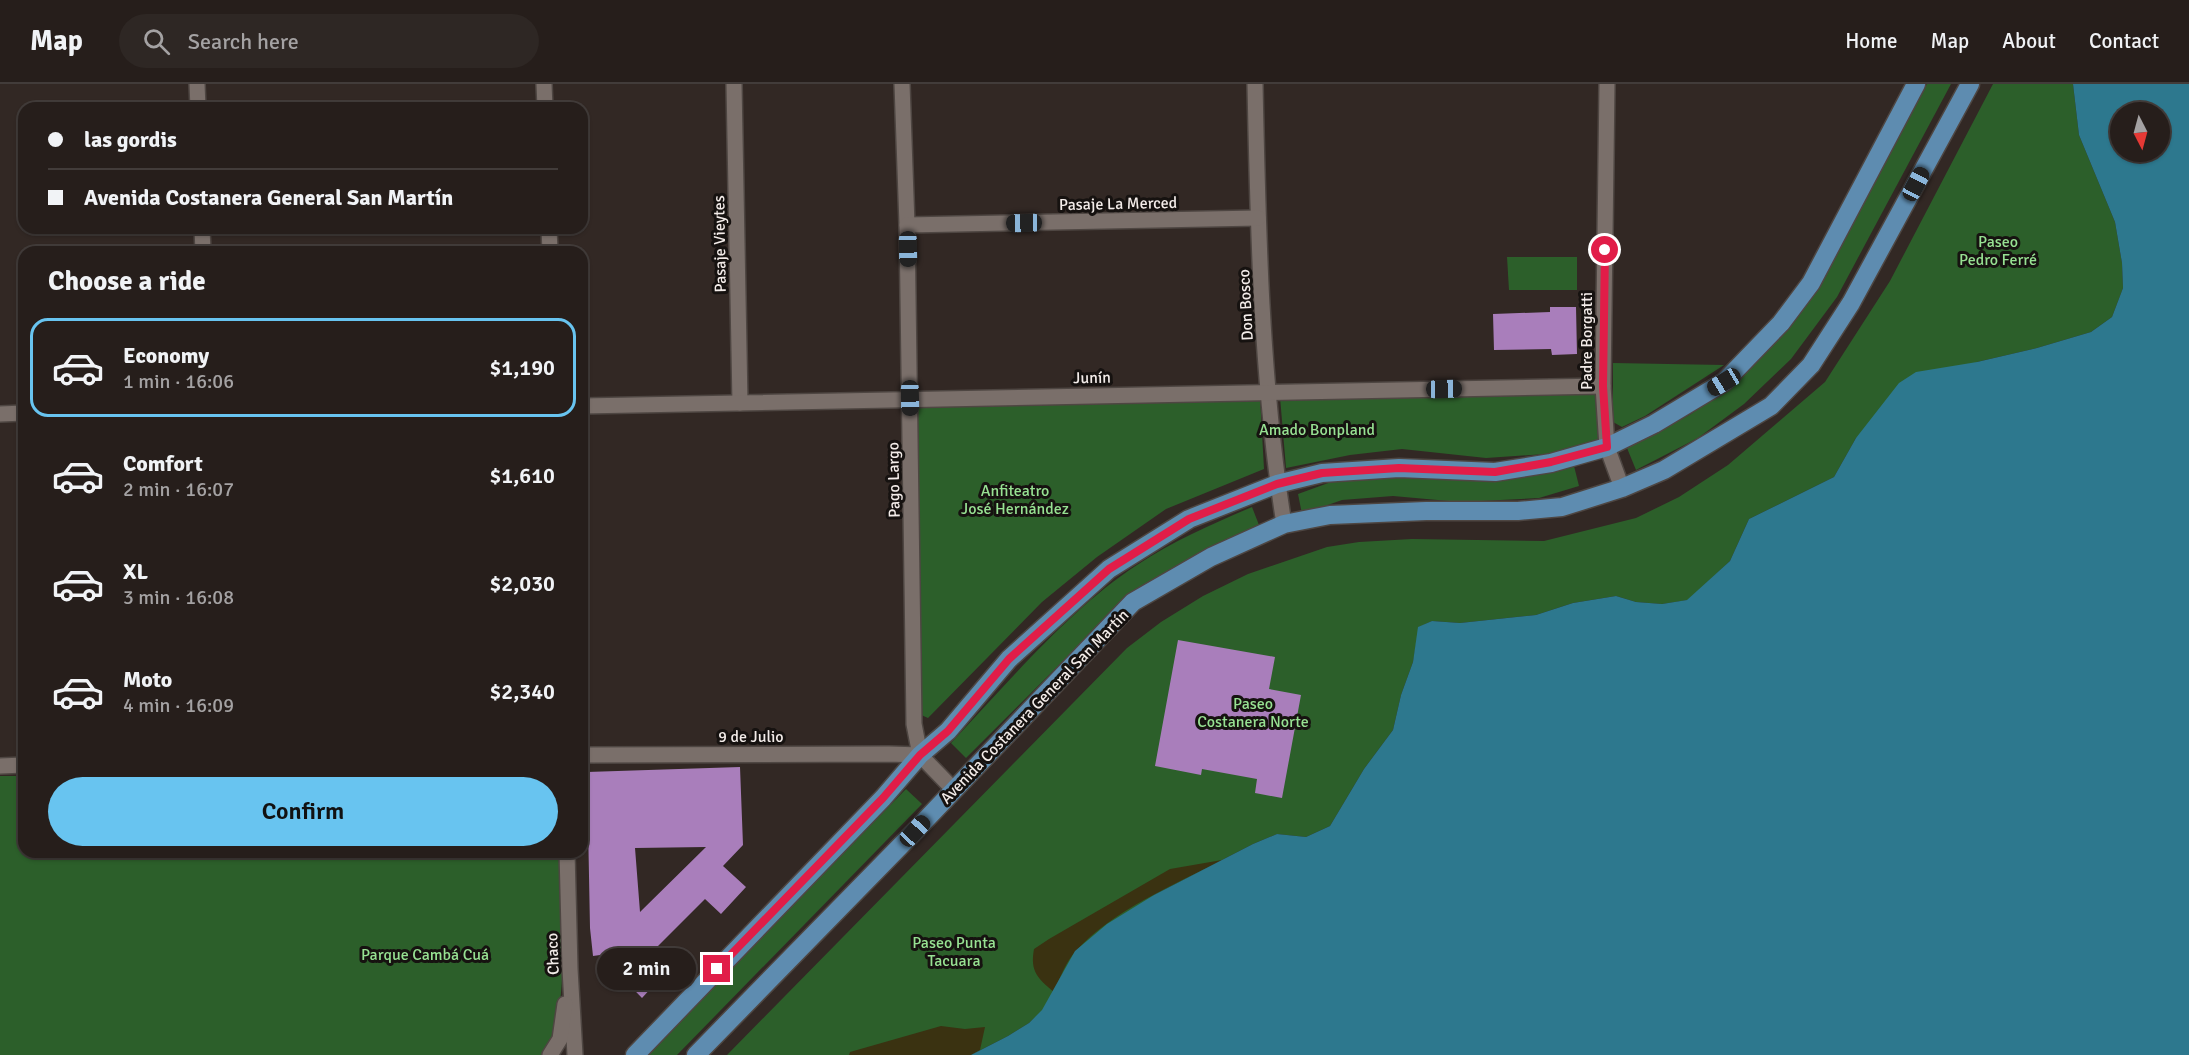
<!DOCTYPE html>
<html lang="en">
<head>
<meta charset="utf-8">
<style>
  body { margin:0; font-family:Signika,sans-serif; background:#2e2724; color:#f1f3f6; height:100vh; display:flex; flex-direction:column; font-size:22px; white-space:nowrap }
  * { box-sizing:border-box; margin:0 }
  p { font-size:20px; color:#a4a2a3 }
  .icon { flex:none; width:33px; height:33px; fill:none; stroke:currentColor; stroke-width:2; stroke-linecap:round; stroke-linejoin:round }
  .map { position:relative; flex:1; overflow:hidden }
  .details { position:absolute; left:18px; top:162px; width:570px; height:612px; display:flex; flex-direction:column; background:#261e1b; border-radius:18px; box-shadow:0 2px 4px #0004,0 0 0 2px #423c3a }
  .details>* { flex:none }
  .guide { position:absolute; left:18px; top:18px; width:570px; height:132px; border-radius:18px; box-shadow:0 2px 4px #0004,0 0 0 2px #423c3a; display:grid; align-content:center; height:132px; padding:0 30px; background:#261e1b }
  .needle { width:39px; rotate:174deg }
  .tools { position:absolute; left:2110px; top:18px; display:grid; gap:12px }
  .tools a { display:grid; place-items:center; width:60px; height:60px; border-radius:50%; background:#261e1b; box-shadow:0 2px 4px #0004,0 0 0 2px #423c3a; font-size:30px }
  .end { position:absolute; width:27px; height:27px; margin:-14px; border:8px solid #e11d48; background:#fff; box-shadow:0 0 0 3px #fff }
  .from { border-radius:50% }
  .bubble { position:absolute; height:42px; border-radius:21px; background:#261e1b; box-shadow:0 2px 4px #0004,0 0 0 2px #423c3a; font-size:20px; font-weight:600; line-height:42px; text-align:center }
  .car { position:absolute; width:18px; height:36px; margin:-18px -9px; border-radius:8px; box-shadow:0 0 4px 2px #0007; background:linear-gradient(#222 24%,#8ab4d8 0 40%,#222 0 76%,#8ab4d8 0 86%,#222 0) }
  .guide b { display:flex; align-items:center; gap:21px; height:57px; font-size:22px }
  .guide b+b { border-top:2px solid #423c3a }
  .guide i { width:15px; height:15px; background:#f1f3f6 }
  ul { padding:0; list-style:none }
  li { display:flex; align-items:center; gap:18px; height:99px; margin:0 12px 9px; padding:0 18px; border:3px solid transparent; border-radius:18px }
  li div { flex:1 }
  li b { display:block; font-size:22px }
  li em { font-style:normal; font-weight:600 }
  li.selected { border-color:#68c4f0 }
  li>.icon { width:54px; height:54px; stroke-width:1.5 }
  h2 { padding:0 30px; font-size:27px; line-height:72px }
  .button { display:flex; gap:12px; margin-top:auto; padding:12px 30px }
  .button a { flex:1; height:69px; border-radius:36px; background:#68c4f0; color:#111; font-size:24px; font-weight:600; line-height:69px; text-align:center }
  header { display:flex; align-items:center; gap:36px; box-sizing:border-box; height:84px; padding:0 30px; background:#261e1b; border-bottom:2px solid #423c3a }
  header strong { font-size:28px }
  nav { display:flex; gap:33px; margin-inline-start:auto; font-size:21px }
  .search { width:420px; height:54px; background:#2e2724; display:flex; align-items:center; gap:15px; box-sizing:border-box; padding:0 21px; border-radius:33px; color:#a4a2a3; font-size:22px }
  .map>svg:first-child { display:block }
  .green { fill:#2c5f2a }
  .sand { fill:#3a3211 }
  .water { fill:#2d788e; fill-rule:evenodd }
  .building { fill:#a97ebb; fill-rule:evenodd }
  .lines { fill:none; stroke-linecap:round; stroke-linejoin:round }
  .street-casing { stroke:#4e4642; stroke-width:18 }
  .primary-casing { stroke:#4e4642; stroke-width:21 }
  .street { stroke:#7a6f6a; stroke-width:15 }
  .primary { stroke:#5e8cb0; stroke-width:18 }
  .route { stroke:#e11d48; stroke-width:8 }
  .labels { text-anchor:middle; stroke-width:6; stroke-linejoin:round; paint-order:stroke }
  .street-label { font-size:16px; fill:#f3ece9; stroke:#161210 }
  .park-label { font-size:16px; fill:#97e192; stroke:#161210 }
</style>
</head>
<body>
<header>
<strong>Map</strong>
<div class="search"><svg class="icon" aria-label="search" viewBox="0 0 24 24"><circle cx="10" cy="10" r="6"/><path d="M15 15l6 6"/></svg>Search here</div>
<nav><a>Home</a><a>Map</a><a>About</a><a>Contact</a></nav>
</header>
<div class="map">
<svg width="2189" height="971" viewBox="0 0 2189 971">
  <rect width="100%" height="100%" fill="#322824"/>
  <g class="green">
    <polygon points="1927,0 1951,0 1837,213 1791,275 1744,320 1698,354 1636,386 1627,364 1691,330 1741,293 1776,257 1815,207"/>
    <polygon points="1993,0 2073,0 2079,51 2115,138 2122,179 2123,204 2112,233 2091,248 2037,264 1977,278 1856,354 1834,393 1749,435 1730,477 1688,516 1662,520 1636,518 1616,512 1573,519 1536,531 1460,539 1432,537 1419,543 1413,578 1401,611 1393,646 1364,685 1330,742 1306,753 1277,750 1253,760 1154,811 1063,889 1043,926 1029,939 1008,952 971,971 727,971 1127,564 1161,538 1203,512 1248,490 1327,463 1359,458 1412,455 1544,457 1636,434 1679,413 1728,381 1825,298 1890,197"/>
    <polygon points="1507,173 1577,173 1577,206 1509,206"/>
    <polygon points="1613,279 1724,281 1645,332 1622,343 1613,338"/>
    <polygon points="1598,309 1600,359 1560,369 1486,374 1402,365 1350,371 1286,384 1280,313"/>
    <polygon points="1260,313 1264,385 1166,425 1097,473 1042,518 928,634 919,630 916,321"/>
    <polygon points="1574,382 1579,402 1539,414 1460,418 1393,412 1342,416 1302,430 1298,410 1331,398 1368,392 1500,393 1534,391"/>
    <path d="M1252,423L1259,441L1199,470L1115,525L966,674L951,659C1007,600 1069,525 1137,481C1173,457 1212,440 1252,423Z"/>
    <path d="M0,692H24V768H559C561,820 572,929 544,971H0Z"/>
    <polygon points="906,705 922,720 677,971 645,971"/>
  </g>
  <g class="sand">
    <path d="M1222,776C1174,801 1113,826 1076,867C1066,877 1060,894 1054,908C1037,894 1030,887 1034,865L1049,855L1170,785Z"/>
    <polygon points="941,942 965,945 985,943 980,966 971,971 849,971 850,968"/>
  </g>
  <path class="water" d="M2073,0H2189V971H971L1008,952L1029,939L1042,926L1075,867L1107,840L1154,811L1253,760L1277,750L1306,753L1330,742L1364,685L1393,646L1401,611L1413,578L1418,543L1432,537L1460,539L1536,531L1573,519L1616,512L1636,518L1662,520L1687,516L1730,477L1749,435L1834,393L1856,354L1899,299L1916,288L1977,278L2037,264L2091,248L2112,233L2123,204L2122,179L2115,138L2079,51ZM2121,28H2160V68H2121Z"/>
  <g class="building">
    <polygon points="1550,223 1576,223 1577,270 1552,271 1551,265 1494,266 1493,230 1550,228"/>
    <polygon points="1178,556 1275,573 1269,605 1301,611 1282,714 1255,709 1257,695 1202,685 1201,691 1155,682"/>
    <path d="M740,683L743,761L723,782L746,803L721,830L705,815L650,870L666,888L642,914L600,871L593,872L590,844L587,688ZM706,763L640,828L635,764Z"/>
  </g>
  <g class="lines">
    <g class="street-casing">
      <g id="street">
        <polyline points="197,0 198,24"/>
        <polyline points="544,0 545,24"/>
        <polyline points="734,0 740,319"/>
        <polyline points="902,0 907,141 914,640 920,671 954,706"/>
        <path d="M1255,0C1258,147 1261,295 1284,440"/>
        <polyline points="1607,0 1603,302 1607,363 1622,404"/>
        <polyline points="907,141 1258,134"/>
        <polyline points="202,144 203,168"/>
        <polyline points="549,144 550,168"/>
        <polyline points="582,322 1603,302"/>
        <polyline points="0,330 24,329"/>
        <polyline points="582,671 889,670 920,671"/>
        <polyline points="0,682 24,681"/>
        <polyline points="567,768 570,885 575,971"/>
        <polyline points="550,971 560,955 565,920"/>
      </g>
    </g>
    <g class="primary-casing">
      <g id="primary">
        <polyline points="635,971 883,714 920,671 948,647 1009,575 1109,485 1189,435 1277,400 1322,389 1399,384 1495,388 1551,379 1607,363 1654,340 1724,298 1781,239 1811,199 1916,0"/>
        <polyline points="696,971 915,747 1133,518 1211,473 1284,440 1330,431 1426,427 1518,427 1562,423 1622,404 1664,386 1771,322 1811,281 1851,219 1970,0"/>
      </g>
    </g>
    <use href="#street" class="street"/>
    <use href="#primary" class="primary"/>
  </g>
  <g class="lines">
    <polyline class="route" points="717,885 883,714 920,671 948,647 1009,575 1109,485 1189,435 1277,400 1322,389 1399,384 1495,388 1551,378 1607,363 1603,302 1605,166"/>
  </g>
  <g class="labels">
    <g class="street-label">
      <text transform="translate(1118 119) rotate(-1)" y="6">Pasaje La Merced</text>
      <text transform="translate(719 160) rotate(-91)" y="6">Pasaje Vieytes</text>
      <text transform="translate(1245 221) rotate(-93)" y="6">Don Bosco</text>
      <text transform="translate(1586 257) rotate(-90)" y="6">Padre Borgatti</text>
      <text transform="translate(1092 293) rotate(-1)" y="6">Junín</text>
      <text transform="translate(893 396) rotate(-91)" y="6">Pago Largo</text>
      <text transform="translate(1034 622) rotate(-46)" y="6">Avenida Costanera General San Martín</text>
      <text x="751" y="658">9 de Julio</text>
      <text transform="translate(552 870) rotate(-92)" y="6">Chaco</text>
    </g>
    <g class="park-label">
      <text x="1998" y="163">Paseo<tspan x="1998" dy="18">Pedro Ferré</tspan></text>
      <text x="1317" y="351">Amado Bonpland</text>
      <text x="1015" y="412">Anfiteatro<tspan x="1015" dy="18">José Hernández</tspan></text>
      <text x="1253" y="625">Paseo<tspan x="1253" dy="18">Costanera Norte</tspan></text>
      <text x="954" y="864">Paseo Punta<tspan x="954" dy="18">Tacuara</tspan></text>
      <text x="425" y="876">Parque Cambá Cuá</text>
    </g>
  </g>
</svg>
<div class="tools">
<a><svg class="needle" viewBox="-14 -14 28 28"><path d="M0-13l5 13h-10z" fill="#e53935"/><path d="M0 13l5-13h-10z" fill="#a4a2a3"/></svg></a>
</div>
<i class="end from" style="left:1605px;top:166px"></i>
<i class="end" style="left:717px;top:885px"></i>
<div class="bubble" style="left:597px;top:864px;width:99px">2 min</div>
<i class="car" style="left:1916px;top:100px;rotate:28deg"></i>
<i class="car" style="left:1024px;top:139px;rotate:269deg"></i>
<i class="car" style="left:908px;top:165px;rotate:179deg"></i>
<i class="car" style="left:1724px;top:298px;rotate:239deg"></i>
<i class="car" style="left:1444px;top:305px;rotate:89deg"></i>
<i class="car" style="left:910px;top:314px;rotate:179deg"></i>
<i class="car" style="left:915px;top:747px;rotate:43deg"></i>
<div class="guide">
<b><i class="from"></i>las gordis</b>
<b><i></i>Avenida Costanera General San Martín</b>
</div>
<section class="details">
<h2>Choose a ride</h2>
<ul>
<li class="selected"><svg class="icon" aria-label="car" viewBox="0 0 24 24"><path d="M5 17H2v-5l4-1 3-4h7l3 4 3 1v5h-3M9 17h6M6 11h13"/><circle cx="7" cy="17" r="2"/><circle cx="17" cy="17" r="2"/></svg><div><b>Economy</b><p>1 min · 16:06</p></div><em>$1,190</em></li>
<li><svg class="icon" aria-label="car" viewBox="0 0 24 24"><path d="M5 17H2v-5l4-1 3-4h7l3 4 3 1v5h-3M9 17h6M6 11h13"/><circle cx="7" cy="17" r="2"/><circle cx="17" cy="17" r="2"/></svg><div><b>Comfort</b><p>2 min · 16:07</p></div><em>$1,610</em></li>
<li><svg class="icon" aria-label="car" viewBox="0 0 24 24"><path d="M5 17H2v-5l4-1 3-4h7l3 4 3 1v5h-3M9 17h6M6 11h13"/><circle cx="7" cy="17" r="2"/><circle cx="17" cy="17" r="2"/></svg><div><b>XL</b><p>3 min · 16:08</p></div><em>$2,030</em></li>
<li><svg class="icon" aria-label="car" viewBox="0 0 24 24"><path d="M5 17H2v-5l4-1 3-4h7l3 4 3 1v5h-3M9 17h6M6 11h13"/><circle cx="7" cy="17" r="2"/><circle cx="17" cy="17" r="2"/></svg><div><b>Moto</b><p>4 min · 16:09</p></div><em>$2,340</em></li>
</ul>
<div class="button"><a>Confirm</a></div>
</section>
</div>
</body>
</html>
